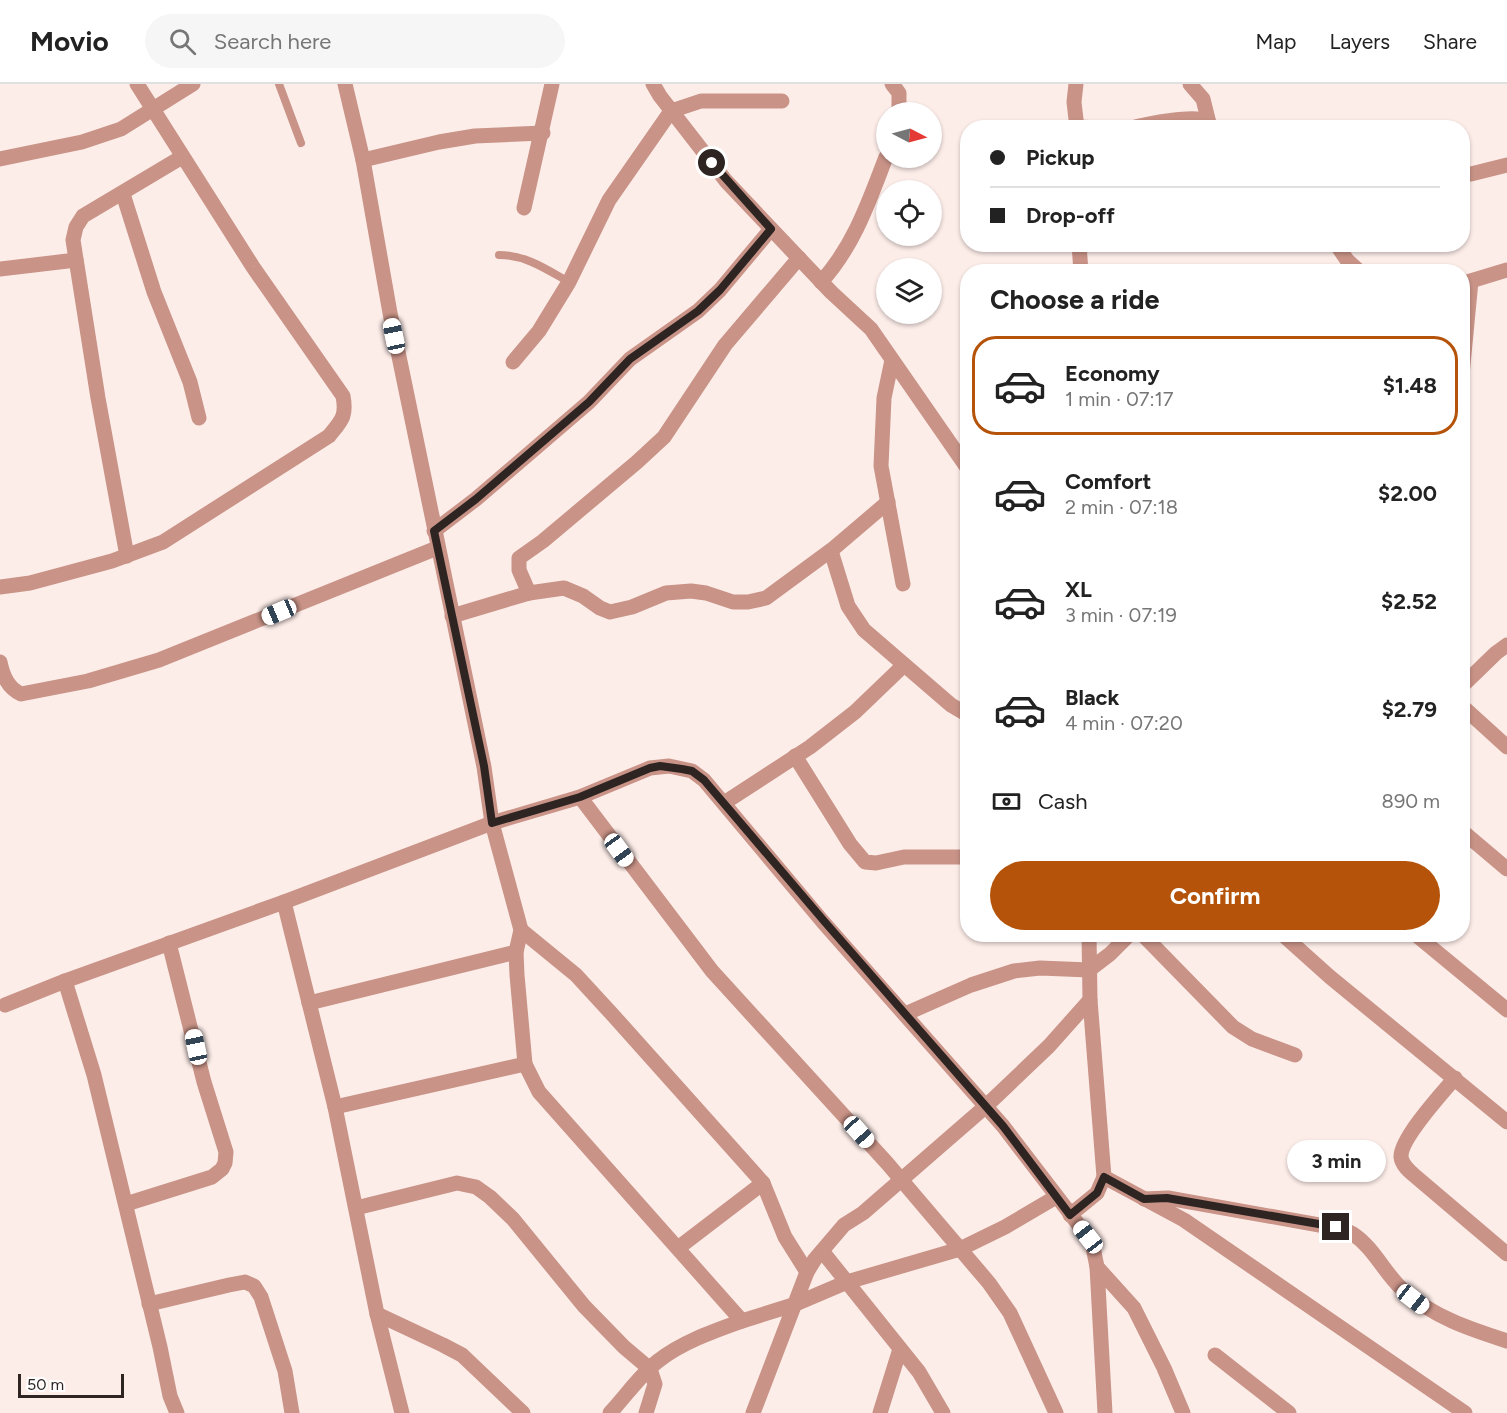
<!DOCTYPE html>
<html lang="en">
<head>
<meta charset="utf-8">
<style>
  body { margin:0; font-family:Figtree,sans-serif; background:#f6f6f6; color:#222; height:100vh; display:flex; flex-direction:column; font-size:22px; white-space:nowrap }
  * { box-sizing:border-box; margin:0 }
  p { font-size:20px; color:#767676 }
  .icon { flex:none; width:33px; height:33px; fill:none; stroke:currentColor; stroke-width:2; stroke-linecap:round; stroke-linejoin:round }
  .map { position:relative; flex:1; overflow:hidden }
  .details { position:absolute; left:960px; top:180px; width:510px; height:678px; display:flex; flex-direction:column; background:#fff; border-radius:24px; box-shadow:0 2px 4px #0004 }
  .details>* { flex:none }
  .banner { position:absolute; left:960px; top:36px; width:510px; height:132px; border-radius:24px; box-shadow:0 2px 4px #0004; display:grid; align-content:center; height:132px; padding:0 30px; background:#fff }
  .needle { width:39px; rotate:96deg }
  .buttons { position:absolute; left:876px; top:18px; display:grid; gap:12px }
  .buttons a { display:grid; place-items:center; width:66px; height:66px; border-radius:50%; background:#fff; box-shadow:0 2px 4px #0004; font-size:30px }
  .scale { position:absolute; left:18px; bottom:15px; width:106px; box-sizing:border-box; padding-left:6px; border:3px solid #2e2522; border-top:0; font-size:16px; line-height:21px; white-space:nowrap; color:#2e2522; -webkit-text-stroke:4px #fefefe; paint-order:stroke }
  .end { position:absolute; width:27px; height:27px; margin:-14px; border:8px solid #2e2522; background:#fff; box-shadow:0 0 0 3px #fff }
  .from { border-radius:50% }
  .bubble { position:absolute; height:42px; border-radius:21px; background:#fff; box-shadow:0 2px 4px #0004; font-size:20px; font-weight:700; line-height:42px; text-align:center }
  .car { position:absolute; width:18px; height:36px; margin:-18px -9px; border-radius:8px; box-shadow:0 0 4px 2px #0007; background:linear-gradient(#fff 24%,#345 0 40%,#fff 0 76%,#345 0 86%,#fff 0) }
  .banner b { display:flex; align-items:center; gap:21px; height:57px; font-size:22px }
  .banner b+b { border-top:2px solid #e0e0e0 }
  .banner i { width:15px; height:15px; background:#222 }
  ul { padding:0; list-style:none }
  li { display:flex; align-items:center; gap:18px; height:99px; margin:0 12px 9px; padding:0 18px; border:3px solid transparent; border-radius:24px }
  li div { flex:1 }
  li b { display:block; font-size:22px }
  li em { font-style:normal; font-weight:700 }
  li.selected { border-color:#b45309 }
  li>.icon { width:54px; height:54px; stroke-width:1.5 }
  h2 { padding:0 30px; font-size:27px; line-height:72px }
  .pay { display:flex; align-items:center; gap:15px; height:66px; padding:0 30px; font-size:22px }
  .pay p { margin-inline-start:auto }
  .primary-button { display:flex; gap:12px; margin-top:auto; padding:12px 30px }
  .primary-button a { flex:1; height:69px; border-radius:36px; background:#b45309; color:#fff; font-size:24px; font-weight:700; line-height:69px; text-align:center }
  header { display:flex; align-items:center; gap:36px; box-sizing:border-box; height:84px; padding:0 30px; background:#fff; border-bottom:2px solid #e0e0e0 }
  header strong { font-size:28px }
  nav { display:flex; gap:33px; margin-inline-start:auto; font-size:21px }
  .search { width:420px; height:54px; background:#f6f6f6; display:flex; align-items:center; gap:15px; box-sizing:border-box; padding:0 21px; border-radius:33px; color:#767676; font-size:22px }
  .map>svg:first-child { display:block }
  .lines { fill:none; stroke-linecap:round; stroke-linejoin:round }
  .lane { stroke:#c99387; stroke-width:8 }
  .street { stroke:#c99387; stroke-width:15 }
  .route { stroke:#2e2522; stroke-width:8 }
</style>
</head>
<body>
<header>
<strong>Movio</strong>
<div class="search"><svg class="icon" aria-label="search" viewBox="0 0 24 24"><circle cx="10" cy="10" r="6"/><path d="M15 15l6 6"/></svg>Search here</div>
<nav><a>Map</a><a>Layers</a><a>Share</a></nav>
</header>
<div class="map">
<svg width="1507" height="1329" viewBox="0 0 1507 1329">
  <rect width="100%" height="100%" fill="#fdede9"/>
  <g class="lines">
    <g class="lane">
      <polyline points="279,0 301,59"/>
      <path d="M499,171C526,171 546,185 569,198"/>
    </g>
    <g class="street">
      <polyline points="345,0 363,76 390,229 484,683 492,739 521,846 516,868 517,891 525,980 539,1008 742,1237 793,1221 847,1198 960,1165 1005,1143 1056,1113"/>
      <polyline points="653,0 660,12 726,97 831,208 871,245 968,385"/>
      <polyline points="892,0 899,9 899,28"/>
      <polyline points="1076,0 1074,18 1077,44"/>
      <polyline points="1190,0 1203,15 1210,43"/>
      <polyline points="1077,43 1103,44"/>
      <path d="M1132,44C1149,39 1193,31 1208,37"/>
      <polyline points="0,75 82,58 121,45 193,0"/>
      <polyline points="363,76 439,58 475,52 543,49"/>
      <polyline points="1462,90 1471,90 1507,81"/>
      <polyline points="123,110 154,208 190,298 199,334"/>
      <polyline points="524,124 552,0"/>
      <polyline points="1079,160 1081,188"/>
      <polyline points="1336,160 1347,176 1360,188"/>
      <polyline points="0,185 76,176"/>
      <path d="M821,198C854,162 869,117 886,73"/>
      <polyline points="1464,199 1507,186"/>
      <polyline points="892,276 884,314 881,382 903,500"/>
      <polyline points="513,278 539,247 569,198 609,116 671,27 701,17 782,17"/>
      <polyline points="1462,291 1471,197"/>
      <polyline points="434,447 476,415 589,318 630,275 698,227 720,206 771,145"/>
      <polyline points="831,467 848,522 864,546 951,621 968,631"/>
      <polyline points="127,472 98,314 73,156 76,143 83,132 182,73"/>
      <path d="M0,503L30,499L112,477L163,458L329,352C341,337 347,333 343,312L253,183L137,0"/>
      <polyline points="529,509 519,486 519,474 543,457 637,378 664,353 725,261 799,174"/>
      <polyline points="452,532 529,509 564,504 583,512 600,524 610,528 632,523 666,509 691,507 706,509 733,518 748,518 766,514 834,464 888,418"/>
      <path d="M0,578C3,592 8,604 21,610L88,597L159,576L437,464"/>
      <polyline points="1462,602 1496,569 1507,561"/>
      <polyline points="1462,622 1507,663"/>
      <polyline points="795,672 850,760 865,778 876,779 904,773 968,773"/>
      <polyline points="580,713 712,887 887,1079 989,1199 1010,1229 1056,1329"/>
      <polyline points="724,719 810,663 855,628 904,581"/>
      <polyline points="1462,747 1507,785"/>
      <polyline points="284,818 335,1023 377,1230 402,1329"/>
      <polyline points="521,846 576,891 611,929 763,1099 785,1153 807,1188"/>
      <polyline points="1142,850 1233,943 1252,955 1295,971"/>
      <polyline points="1282,850 1330,893 1507,1038"/>
      <polyline points="1415,850 1507,926"/>
      <polyline points="65,897 94,991 160,1263 170,1312 177,1329"/>
      <polyline points="309,919 516,868"/>
      <polyline points="5,921 65,897 284,818 492,739 580,713 650,684 669,682 692,687 704,696 823,838 1003,1042 1088,1153 1093,1163 1097,1183 1105,1329"/>
      <polyline points="905,930 971,901 1014,887 1040,884 1089,886 1110,870 1130,850"/>
      <path d="M1455,994C1442,1009 1400,1055 1401,1073C1402,1081 1409,1087 1415,1092L1507,1170"/>
      <polyline points="335,1023 525,980"/>
      <polyline points="1104,1093 1184,1136 1465,1329"/>
      <path d="M1144,1115L1168,1114L1336,1144C1341,1146 1349,1147 1353,1150C1374,1164 1385,1190 1403,1206C1433,1233 1470,1245 1507,1257"/>
      <polyline points="126,1120 212,1093 222,1085 225,1079 226,1068 204,998 169,859"/>
      <polyline points="356,1124 457,1099 476,1103 490,1113 513,1135 584,1222 624,1263 650,1285 655,1300 646,1329"/>
      <polyline points="1070,1131 1097,1109 1104,1093 1090,916 1089,850"/>
      <polyline points="678,1164 763,1099"/>
      <polyline points="822,1167 919,1288 943,1329"/>
      <polyline points="1097,1183 1134,1224 1164,1284 1183,1329"/>
      <polyline points="149,1220 229,1201 245,1198 254,1202 261,1213 285,1287 292,1329"/>
      <polyline points="377,1230 443,1261 462,1271 523,1329"/>
      <polyline points="1215,1271 1289,1329"/>
      <path d="M610,1329C626,1312 639,1292 658,1277C682,1258 714,1247 742,1237"/>
      <polyline points="753,1329 807,1188 815,1175 844,1141 863,1129 985,1023 1049,962 1090,916"/>
      <polyline points="880,1329 900,1265"/>
    </g>
  </g>
  <g class="lines">
    <polyline class="route" points="712,79 771,145 720,206 698,227 630,275 589,318 476,415 434,447 484,682 492,739 580,713 650,684 660,682 682,685 692,687 704,696 824,837 1003,1042 1070,1131 1097,1109 1104,1093 1144,1115 1167,1114 1336,1143"/>
  </g>
</svg>
<div class="buttons">
<a><svg class="needle" viewBox="-14 -14 28 28"><path d="M0-13l5 13h-10z" fill="#e53935"/><path d="M0 13l5-13h-10z" fill="#767676"/></svg></a>
<a><svg class="icon" aria-label="locate" viewBox="0 0 24 24"><circle cx="12" cy="12" r="6"/><path d="M12 2v4M12 18v4M2 12h4M18 12h4"/></svg></a>
<a><svg class="icon" aria-label="layers" viewBox="0 0 24 24"><path d="M12 4l9 5-9 5-9-5zM3 14l9 5 9-5"/></svg></a>
</div>
<div class="scale">50 m</div>
<i class="end from" style="left:712px;top:79px"></i>
<i class="end" style="left:1336px;top:1143px"></i>
<div class="bubble" style="left:1287px;top:1056px;width:99px">3 min</div>
<i class="car" style="left:394px;top:252px;rotate:348deg"></i>
<i class="car" style="left:279px;top:528px;rotate:247deg"></i>
<i class="car" style="left:619px;top:766px;rotate:144deg"></i>
<i class="car" style="left:196px;top:963px;rotate:348deg"></i>
<i class="car" style="left:859px;top:1048px;rotate:138deg"></i>
<i class="car" style="left:1088px;top:1153px;rotate:322deg"></i>
<i class="car" style="left:1413px;top:1215px;rotate:128deg"></i>
<div class="banner">
<b><i class="from"></i>Pickup</b>
<b><i></i>Drop-off</b>
</div>
<section class="details">
<h2>Choose a ride</h2>
<ul>
<li class="selected"><svg class="icon" aria-label="car" viewBox="0 0 24 24"><path d="M5 17H2v-5l4-1 3-4h7l3 4 3 1v5h-3M9 17h6M6 11h13"/><circle cx="7" cy="17" r="2"/><circle cx="17" cy="17" r="2"/></svg><div><b>Economy</b><p>1 min · 07:17</p></div><em>$1.48</em></li>
<li><svg class="icon" aria-label="car" viewBox="0 0 24 24"><path d="M5 17H2v-5l4-1 3-4h7l3 4 3 1v5h-3M9 17h6M6 11h13"/><circle cx="7" cy="17" r="2"/><circle cx="17" cy="17" r="2"/></svg><div><b>Comfort</b><p>2 min · 07:18</p></div><em>$2.00</em></li>
<li><svg class="icon" aria-label="car" viewBox="0 0 24 24"><path d="M5 17H2v-5l4-1 3-4h7l3 4 3 1v5h-3M9 17h6M6 11h13"/><circle cx="7" cy="17" r="2"/><circle cx="17" cy="17" r="2"/></svg><div><b>XL</b><p>3 min · 07:19</p></div><em>$2.52</em></li>
<li><svg class="icon" aria-label="car" viewBox="0 0 24 24"><path d="M5 17H2v-5l4-1 3-4h7l3 4 3 1v5h-3M9 17h6M6 11h13"/><circle cx="7" cy="17" r="2"/><circle cx="17" cy="17" r="2"/></svg><div><b>Black</b><p>4 min · 07:20</p></div><em>$2.79</em></li>
</ul>
<div class="pay"><svg class="icon" aria-label="cash" viewBox="0 0 24 24"><path d="M3 7h18v10H3z"/><circle cx="12" cy="12" r="2"/></svg>Cash<p>890 m</p></div>
<div class="primary-button"><a>Confirm</a></div>
</section>
</div>
</body>
</html>
